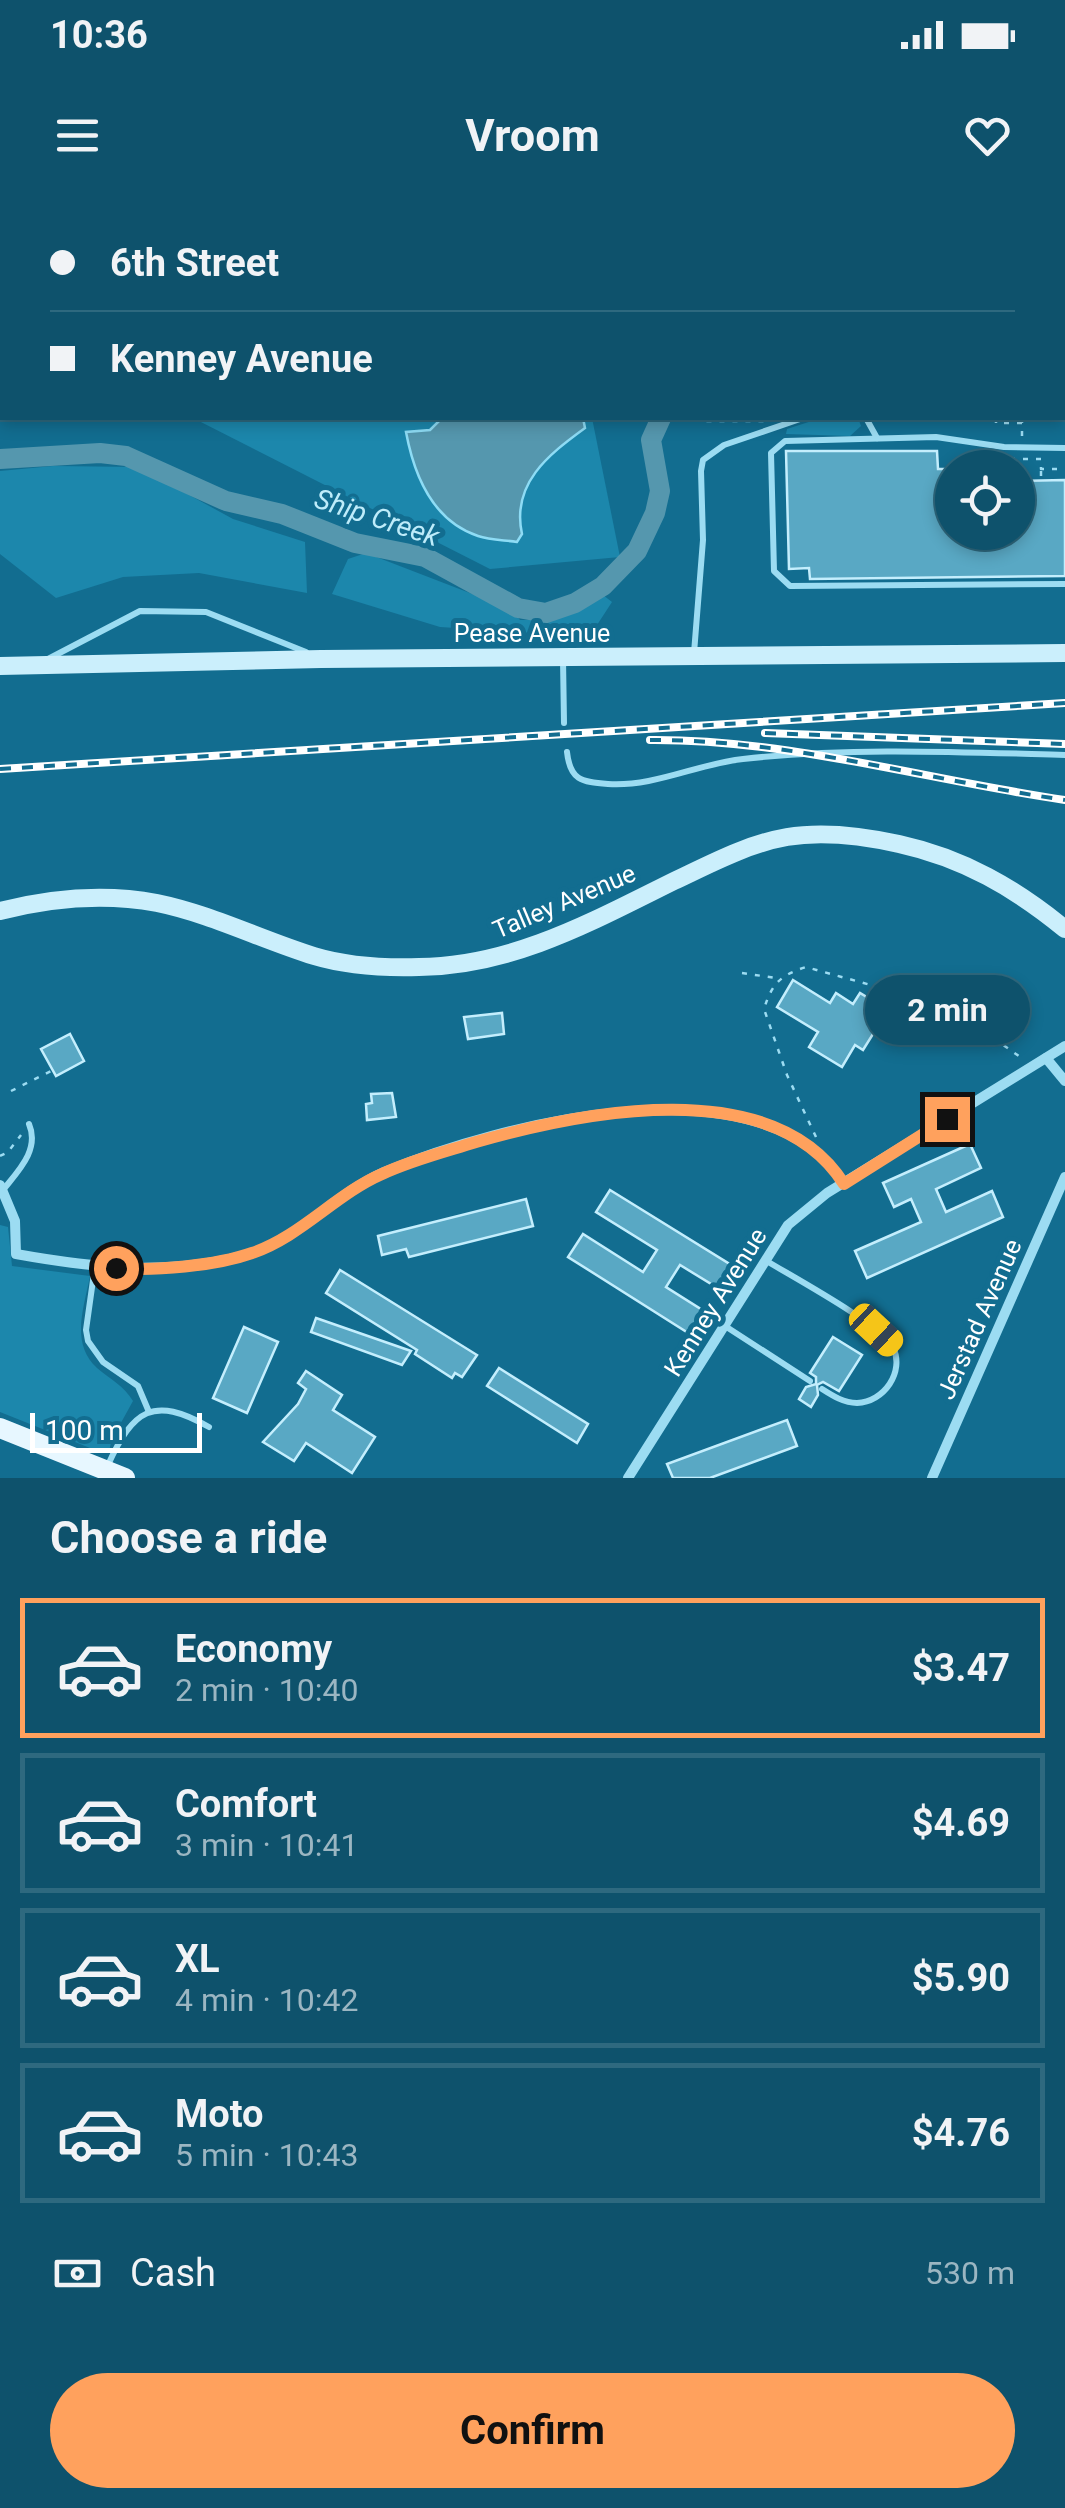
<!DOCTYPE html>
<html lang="en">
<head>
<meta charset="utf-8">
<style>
  body { margin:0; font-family:Roboto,sans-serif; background:#175872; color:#f1f3f6; height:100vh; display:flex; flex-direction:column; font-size:38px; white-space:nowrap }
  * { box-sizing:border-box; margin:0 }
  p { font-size:32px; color:#9bb6c2 }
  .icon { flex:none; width:55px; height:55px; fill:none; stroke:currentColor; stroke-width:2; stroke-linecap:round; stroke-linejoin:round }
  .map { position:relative; height:1278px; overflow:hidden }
  .details { display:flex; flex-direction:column; background:#0e526c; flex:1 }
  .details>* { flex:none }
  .top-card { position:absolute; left:0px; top:0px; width:1065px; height:220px; box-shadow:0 5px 15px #0003,0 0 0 2px #2e697f; display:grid; align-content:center; height:220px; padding:0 50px; background:#0e526c }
  .fabs { position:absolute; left:935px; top:250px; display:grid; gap:20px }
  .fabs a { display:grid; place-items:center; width:100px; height:100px; border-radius:50%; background:#0e526c; box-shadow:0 5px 15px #0003,0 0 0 2px #2e697f; font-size:50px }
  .scale { position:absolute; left:30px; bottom:25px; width:172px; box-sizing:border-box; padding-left:10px; border:5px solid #fff; border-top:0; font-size:28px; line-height:35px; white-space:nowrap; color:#fff; -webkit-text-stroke:8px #126d90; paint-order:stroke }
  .end { position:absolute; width:45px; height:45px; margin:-22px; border:12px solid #ffa15d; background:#111; box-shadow:0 0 0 5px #111 }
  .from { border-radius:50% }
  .bubble { position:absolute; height:70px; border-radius:35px; background:#0e526c; box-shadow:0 5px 15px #0003,0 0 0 2px #2e697f; font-size:32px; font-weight:700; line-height:70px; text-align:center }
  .car { position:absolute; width:30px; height:60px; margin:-30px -15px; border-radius:12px; box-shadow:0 0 8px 2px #0007; background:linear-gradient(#f5c518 24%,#345 0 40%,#f5c518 0 76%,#345 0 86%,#f5c518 0) }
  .top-card b { display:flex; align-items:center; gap:35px; height:95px; font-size:38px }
  .top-card b+b { border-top:2px solid #2e697f }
  .top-card i { width:25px; height:25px; background:#f1f3f6 }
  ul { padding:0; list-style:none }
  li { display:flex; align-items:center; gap:30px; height:140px; margin:0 20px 15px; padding:0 30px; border:5px solid #2e697f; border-radius:0px }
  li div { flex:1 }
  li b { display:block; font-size:38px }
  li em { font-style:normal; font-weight:700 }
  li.active { border-color:#ffa15d }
  li>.icon { width:90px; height:90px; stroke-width:1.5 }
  h2 { padding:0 50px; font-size:45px; line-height:120px }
  .pay { display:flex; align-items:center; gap:25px; height:110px; padding:0 50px; font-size:38px }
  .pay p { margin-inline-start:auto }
  .cta { display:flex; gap:20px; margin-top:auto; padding:20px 50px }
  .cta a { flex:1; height:115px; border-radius:60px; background:#ffa15d; color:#111; font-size:40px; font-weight:700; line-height:115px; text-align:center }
  .status { display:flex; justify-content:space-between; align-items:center; height:70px; padding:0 50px; background:#0e526c; direction:ltr }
  .status svg { height:28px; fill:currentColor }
  header { display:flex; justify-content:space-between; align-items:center; height:130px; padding:0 50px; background:#0e526c; font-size:45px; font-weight:700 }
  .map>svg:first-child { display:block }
  .green { fill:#1c87ac }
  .water { fill:#5597ae; stroke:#8edcf5; stroke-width:2.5 }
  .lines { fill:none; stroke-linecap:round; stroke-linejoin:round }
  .river { stroke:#5597ae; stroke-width:20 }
  .building { fill:#59a8c4; stroke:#c4eefd; stroke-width:2.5 }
  .path { stroke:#9cdcf2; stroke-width:2.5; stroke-dasharray:5 8; stroke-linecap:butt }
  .lane { stroke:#9cdcf2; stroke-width:6 }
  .street { stroke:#9cdcf2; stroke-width:10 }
  .secondary { stroke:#cbeffc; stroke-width:18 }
  .primary { stroke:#e7f7ff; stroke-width:20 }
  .rail-casing { stroke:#fff; stroke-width:8 }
  .rail { stroke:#126d90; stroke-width:4; stroke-dasharray:11; stroke-linecap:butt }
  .route { stroke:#ffa15d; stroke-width:12 }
  .labels { text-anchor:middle; stroke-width:10; stroke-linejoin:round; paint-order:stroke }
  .street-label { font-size:25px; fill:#fff; stroke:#126d90 }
  .water-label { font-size:28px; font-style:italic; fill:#beecfa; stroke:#126d90 }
</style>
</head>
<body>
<div class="status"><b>10:36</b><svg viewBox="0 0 49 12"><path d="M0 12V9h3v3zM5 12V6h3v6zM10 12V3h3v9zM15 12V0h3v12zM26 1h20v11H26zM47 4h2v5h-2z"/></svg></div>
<header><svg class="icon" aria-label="menu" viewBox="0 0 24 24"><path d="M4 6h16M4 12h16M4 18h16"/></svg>Vroom<svg class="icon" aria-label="heart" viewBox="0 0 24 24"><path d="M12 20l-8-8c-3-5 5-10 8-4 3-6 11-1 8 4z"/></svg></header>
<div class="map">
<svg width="1065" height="1278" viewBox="0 0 1065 1278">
  <rect width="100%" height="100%" fill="#126d90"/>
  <g class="green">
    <polygon points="0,0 1065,0 1065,30 1063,31 1062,2 2,2 0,196"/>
    <polygon points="193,218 592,218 620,357 490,369"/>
    <polygon points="821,218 858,218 861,226 850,236 786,234 787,229"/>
    <polygon points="53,266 138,267 233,319 305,342 307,393 199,373 123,377 56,398 0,354 0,271"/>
    <path d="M366,353L511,409L520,420C553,421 576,414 603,395L612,402L597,425L533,433L440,427L332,394L348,359Z"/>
    <path d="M0,1025L8,1027L12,1066L90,1076C84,1108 70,1143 97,1168C110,1179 124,1186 133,1201L112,1239L109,1251L100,1252L0,1212Z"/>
  </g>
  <path class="water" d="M442,218H583L585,228C548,255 511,284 522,334L517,342C504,340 490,340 478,336C433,321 414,275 406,232L430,230Z"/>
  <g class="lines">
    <g class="river">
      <polyline points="1062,12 1065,9"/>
      <polyline points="0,259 100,253 126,256 226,301 282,314 355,343 425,357 518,408 546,413 575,403 603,386 637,351 655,313 660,291 651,240 661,218"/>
    </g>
  </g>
  <g class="building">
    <polygon points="786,251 937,251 938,269 952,269 952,332 1018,332 1018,281 1065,280 1065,376 810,379 809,368 789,369"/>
    <polygon points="793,780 830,803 836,793 853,804 860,793 888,810 863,850 855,845 842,867 809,847 818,832 777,807"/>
    <polygon points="502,813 504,834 468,839 464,817"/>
    <polygon points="70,834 84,861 56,876 41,849"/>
    <polygon points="392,893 396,917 367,920 366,904 372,903 371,894"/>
    <polygon points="970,944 981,968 936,989 946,1012 992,991 1003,1017 867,1078 855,1051 921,1022 911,999 894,1007 883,983"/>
    <polygon points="610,990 736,1068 721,1090 680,1065 666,1087 707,1113 693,1136 568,1057 583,1034 643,1072 657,1050 596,1012"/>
    <polygon points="526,999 533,1026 409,1057 406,1049 382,1055 378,1036"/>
    <polygon points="340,1070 477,1155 462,1177 455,1173 452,1178 415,1154 417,1150 326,1093"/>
    <polygon points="316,1118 411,1151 402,1165 311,1132"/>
    <polygon points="244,1127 278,1142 247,1213 213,1198"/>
    <polygon points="833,1137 862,1155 839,1191 823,1182 817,1185 818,1195 811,1207 799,1199 806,1187 816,1184 816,1177 810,1173"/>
    <polygon points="499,1168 588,1224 577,1243 487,1186"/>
    <polygon points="306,1171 342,1195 333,1210 375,1237 352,1273 306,1243 294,1261 263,1242 298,1204 306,1189 298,1183"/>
    <polygon points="787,1220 797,1246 710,1278 673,1278 667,1264"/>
  </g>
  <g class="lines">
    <g class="path">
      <polyline points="232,0 237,2"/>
      <polyline points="135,2 138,0"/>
      <polyline points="816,2 821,0"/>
      <polyline points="0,91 2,89"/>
      <polyline points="694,218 702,221 766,221"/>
      <polyline points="996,218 996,223 1022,223"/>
      <polyline points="1022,236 1022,218"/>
      <polyline points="1010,259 1041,259 1041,269 1065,269"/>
      <polyline points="1041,271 1041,281"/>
      <polyline points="742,773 776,778"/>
      <polyline points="11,891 51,871"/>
      <path d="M816,937L787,875L764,809C772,783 781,775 806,767L935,803L982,830L1023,859"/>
      <polyline points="0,956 8,952 21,935"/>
    </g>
    <g class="lane">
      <polyline points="866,218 877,238"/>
      <polyline points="1065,248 1004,247 936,237 785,241 771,253 774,371 790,386 1065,384"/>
      <polyline points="694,453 703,340 701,271 703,260 724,245 803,218"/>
      <polyline points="48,459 140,411 206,412 306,452"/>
      <polyline points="563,459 564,523"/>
      <path d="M567,552C570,580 581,582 608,584C655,587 697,564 743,559C850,547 958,552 1065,555"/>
      <path d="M3,990C18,971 40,950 29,924"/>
      <path d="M765,1060C791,1076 882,1125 893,1147C905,1172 884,1202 857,1203C844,1203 833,1196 822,1189"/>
      <polyline points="95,1066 86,1130 88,1141 103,1162 138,1186 149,1212"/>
      <polyline points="725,1126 810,1181"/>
      <path d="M108,1265C133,1210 153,1195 209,1227"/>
    </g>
    <g class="street">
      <polyline points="1046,858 1065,881"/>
      <path d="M0,985L15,1021L16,1054C93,1068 172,1076 249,1054C297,1040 336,993 384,972C499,924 762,855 844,984"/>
      <polyline points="628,1278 788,1025 827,993 1065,846"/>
      <polyline points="932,1278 1065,977"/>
    </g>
    <g class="secondary">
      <polyline points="0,466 321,459 1065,453"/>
      <path d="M0,711C51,698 104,693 157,703C211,714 262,740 314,756C347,766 385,768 419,767C513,766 593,721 674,681C710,664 747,644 787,637C823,631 863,636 899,644C963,658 1015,688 1065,729"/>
    </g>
    <polyline class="primary" points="0,1228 125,1278"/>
    <g class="rail-casing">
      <g id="rail">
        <polyline points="765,533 1065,544"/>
        <path d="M650,540C790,539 927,580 1065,600"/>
        <polyline points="0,569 1065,503"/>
      </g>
    </g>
    <use href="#rail" class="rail"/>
  </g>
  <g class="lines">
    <path class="route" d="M116,1068C155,1071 215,1066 252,1053C300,1037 336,994 382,974C412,960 444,952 476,942C581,912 773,872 844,984L947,919"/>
  </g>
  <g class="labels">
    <g class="street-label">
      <text x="532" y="442">Pease Avenue</text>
      <text transform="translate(564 701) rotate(-23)" y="9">Talley Avenue</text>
      <text transform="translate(715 1102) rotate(-58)" y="9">Kenney Avenue</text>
      <text transform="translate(979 1119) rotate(-66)" y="9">Jerstad Avenue</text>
    </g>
    <g class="water-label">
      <text transform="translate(377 317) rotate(18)" y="10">Ship Creek</text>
    </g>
  </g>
</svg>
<div class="fabs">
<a><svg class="icon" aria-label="locate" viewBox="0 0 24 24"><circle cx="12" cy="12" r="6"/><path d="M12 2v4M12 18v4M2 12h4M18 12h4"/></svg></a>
</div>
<div class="scale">100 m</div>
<i class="end from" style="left:116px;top:1068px"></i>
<i class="end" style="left:947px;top:919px"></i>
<div class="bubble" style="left:865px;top:775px;width:165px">2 min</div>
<i class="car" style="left:876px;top:1130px;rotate:133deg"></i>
<div class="top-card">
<b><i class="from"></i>6th Street</b>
<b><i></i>Kenney Avenue</b>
</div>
</div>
<section class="details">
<h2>Choose a ride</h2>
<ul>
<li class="active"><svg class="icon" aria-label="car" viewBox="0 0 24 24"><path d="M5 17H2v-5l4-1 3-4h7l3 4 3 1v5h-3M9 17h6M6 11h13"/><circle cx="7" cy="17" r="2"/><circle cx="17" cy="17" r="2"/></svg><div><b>Economy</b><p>2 min · 10:40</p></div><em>$3.47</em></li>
<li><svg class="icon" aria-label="car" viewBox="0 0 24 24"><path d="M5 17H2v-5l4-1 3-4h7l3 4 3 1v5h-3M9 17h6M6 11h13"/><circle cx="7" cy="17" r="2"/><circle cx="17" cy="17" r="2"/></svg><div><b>Comfort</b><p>3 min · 10:41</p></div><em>$4.69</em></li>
<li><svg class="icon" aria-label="car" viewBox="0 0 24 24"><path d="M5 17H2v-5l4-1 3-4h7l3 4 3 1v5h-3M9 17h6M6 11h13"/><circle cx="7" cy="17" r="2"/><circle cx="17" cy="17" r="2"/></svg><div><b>XL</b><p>4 min · 10:42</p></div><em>$5.90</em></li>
<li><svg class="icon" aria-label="car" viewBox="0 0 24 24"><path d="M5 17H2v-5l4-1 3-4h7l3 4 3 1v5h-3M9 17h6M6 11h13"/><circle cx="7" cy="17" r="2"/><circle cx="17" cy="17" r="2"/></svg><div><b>Moto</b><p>5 min · 10:43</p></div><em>$4.76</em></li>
</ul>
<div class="pay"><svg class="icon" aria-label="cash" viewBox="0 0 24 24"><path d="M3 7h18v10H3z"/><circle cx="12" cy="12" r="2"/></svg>Cash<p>530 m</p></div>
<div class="cta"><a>Confirm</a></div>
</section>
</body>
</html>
